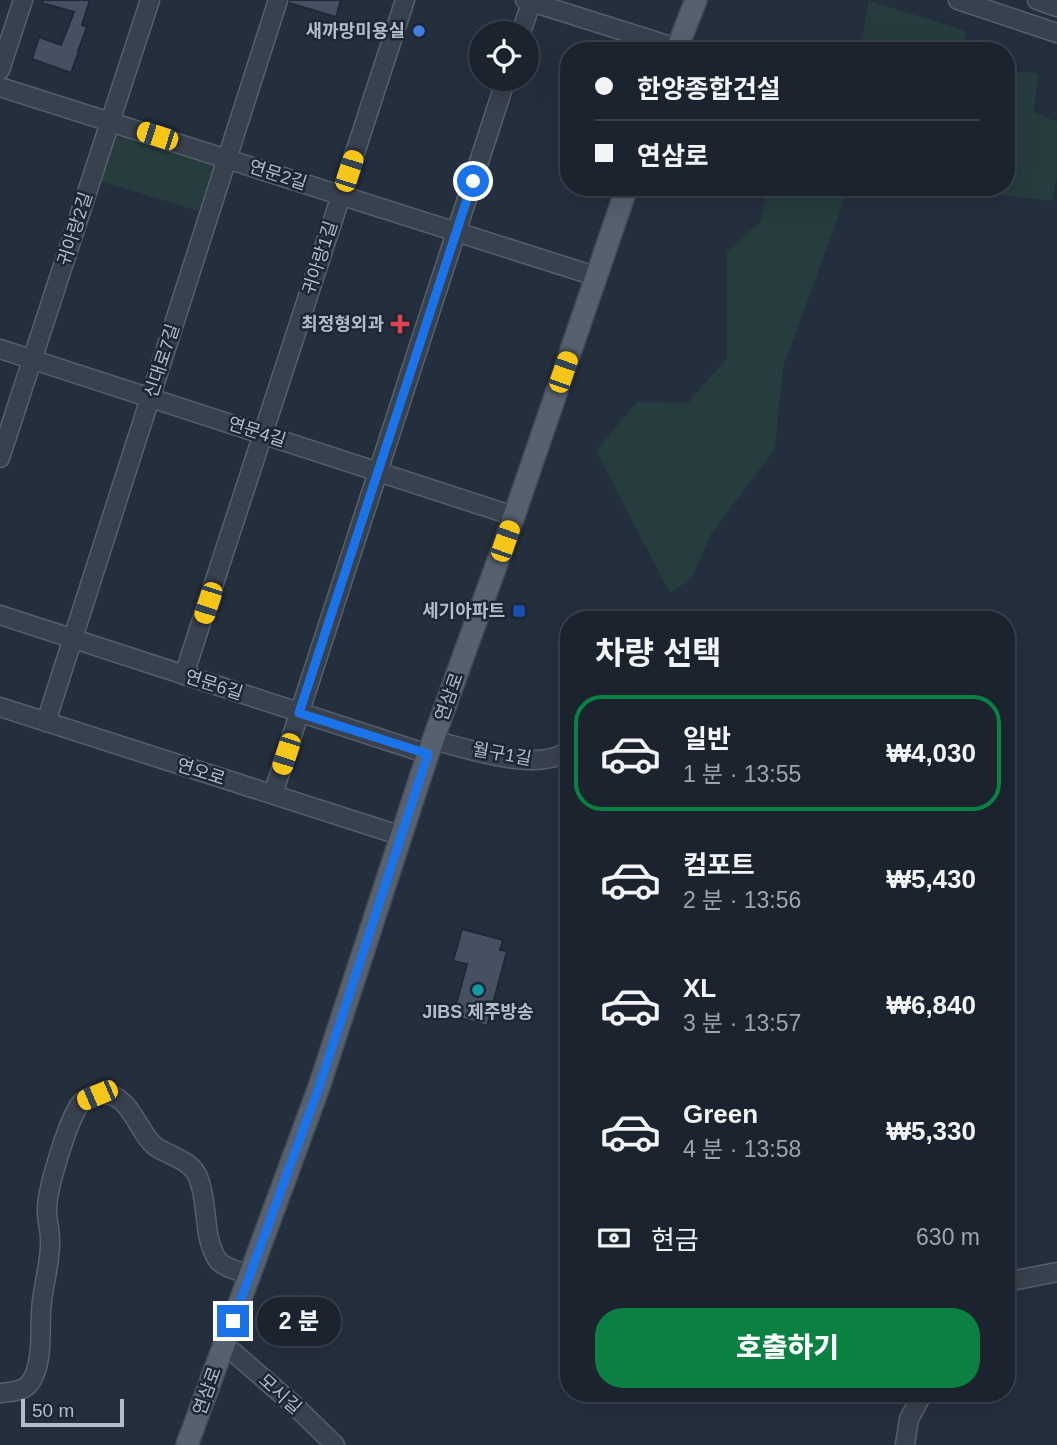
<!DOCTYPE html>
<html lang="ko">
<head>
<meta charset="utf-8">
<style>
  body { margin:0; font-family:Helvetica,"Noto Sans KR",sans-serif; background:#282f3a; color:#f1f3f6; height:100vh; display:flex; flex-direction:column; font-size:26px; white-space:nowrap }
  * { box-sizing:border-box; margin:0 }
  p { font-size:23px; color:#a0a4aa }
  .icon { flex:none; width:38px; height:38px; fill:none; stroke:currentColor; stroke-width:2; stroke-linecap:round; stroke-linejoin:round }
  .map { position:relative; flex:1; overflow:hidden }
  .sheet { position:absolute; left:560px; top:611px; width:455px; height:791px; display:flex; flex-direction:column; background:#1b232e; border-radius:28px; box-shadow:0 7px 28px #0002,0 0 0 2px #39404a }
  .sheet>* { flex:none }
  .guide { position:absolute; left:560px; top:42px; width:455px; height:154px; border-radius:28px; box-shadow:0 7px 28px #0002,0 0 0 2px #39404a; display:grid; align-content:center; height:154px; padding:0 35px; background:#1b232e }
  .buttons { position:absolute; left:469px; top:21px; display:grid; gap:14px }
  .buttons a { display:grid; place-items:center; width:70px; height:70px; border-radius:50%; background:#1b232e; box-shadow:0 7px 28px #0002,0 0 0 2px #39404a; font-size:35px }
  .scale { position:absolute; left:21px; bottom:18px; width:103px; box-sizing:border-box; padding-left:7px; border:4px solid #b4bcc9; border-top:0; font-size:19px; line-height:24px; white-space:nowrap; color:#b4bcc9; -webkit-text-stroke:5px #1d2633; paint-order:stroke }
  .end { position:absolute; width:32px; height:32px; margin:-16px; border:9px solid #1a73e8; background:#fff; box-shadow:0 0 0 4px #fff }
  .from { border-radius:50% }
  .bubble { position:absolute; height:49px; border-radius:24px; background:#1b232e; box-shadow:0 7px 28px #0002,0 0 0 2px #39404a; font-size:23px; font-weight:800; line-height:49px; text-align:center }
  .car { position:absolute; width:21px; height:42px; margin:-21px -10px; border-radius:9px; box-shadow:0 0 5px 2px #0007; background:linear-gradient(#f5c518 24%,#345 0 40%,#f5c518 0 76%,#345 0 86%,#f5c518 0) }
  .guide b { display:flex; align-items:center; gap:24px; height:66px; font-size:26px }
  .guide b+b { border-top:2px solid #39404a }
  .guide i { width:18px; height:18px; background:#f1f3f6 }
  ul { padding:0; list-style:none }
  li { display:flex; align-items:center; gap:21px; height:116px; margin:0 14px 10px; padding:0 21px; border:4px solid transparent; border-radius:28px }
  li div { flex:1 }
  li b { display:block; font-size:26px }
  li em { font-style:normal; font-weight:800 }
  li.active { border-color:#0b8043 }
  li>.icon { width:63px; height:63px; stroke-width:1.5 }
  h2 { padding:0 35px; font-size:32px; line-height:84px }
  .pay { display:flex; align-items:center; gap:18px; height:77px; padding:0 35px; font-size:26px }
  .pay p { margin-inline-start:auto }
  .cta { display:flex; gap:14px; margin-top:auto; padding:14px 35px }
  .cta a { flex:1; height:80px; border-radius:28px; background:#0b8043; color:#fff; font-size:28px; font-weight:800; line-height:80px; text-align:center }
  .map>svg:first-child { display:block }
  .green { fill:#263c3f }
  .building { fill:#455162; stroke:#1f2835; stroke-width:2 }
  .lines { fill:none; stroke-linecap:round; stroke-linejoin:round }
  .minor-casing { stroke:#565f6c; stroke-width:21 }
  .major-casing { stroke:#414a57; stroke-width:24 }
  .minor { stroke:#38414e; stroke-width:18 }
  .major { stroke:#56606e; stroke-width:21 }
  .route { stroke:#1a73e8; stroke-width:9 }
  .shop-dot { fill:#3f7fe0; stroke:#1d2633; stroke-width:2.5 }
  .health-dot { fill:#e0444e; stroke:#1d2633; stroke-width:2.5 }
  .transit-dot { fill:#1a4fb4; stroke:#1d2633; stroke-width:2.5 }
  .culture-dot { fill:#0f9aa8; stroke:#1d2633; stroke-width:2.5 }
  .labels { text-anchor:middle; stroke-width:5; stroke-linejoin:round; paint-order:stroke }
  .poi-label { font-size:18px; font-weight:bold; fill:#b4bcc9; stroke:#1d2633; text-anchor:end }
  .street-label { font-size:18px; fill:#b4bcc9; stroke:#1d2633 }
</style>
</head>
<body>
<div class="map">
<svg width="1057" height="1445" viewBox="0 0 1057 1445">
  <rect width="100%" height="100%" fill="#242f3e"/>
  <g class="green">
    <polygon points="869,1 966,31 962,51 859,51"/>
    <polygon points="1006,71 1038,73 1034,112 1057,122 1057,176 1052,201 935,187 1006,187"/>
    <polygon points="126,134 208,160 215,170 202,212 100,181 113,138"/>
    <polygon points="767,187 849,187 783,367 775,449 712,532 691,579 670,593 596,451 637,402 688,403 727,358 727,252 761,221"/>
  </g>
  <g class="building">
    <polygon points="43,0 90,0 82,25 87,27 78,51 79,51 71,73 32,59 39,37 61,45 74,12 42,3"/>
    <polygon points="289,0 341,0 336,17 289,3"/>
    <polygon points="462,929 503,940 500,950 507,951 487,1026 453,1016 467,964 453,961"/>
  </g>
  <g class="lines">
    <g class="minor-casing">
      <g id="minor">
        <polyline points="525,0 677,48"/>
        <polyline points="958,0 1057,33"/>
        <polyline points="1037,0 1057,7"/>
        <polyline points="521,33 532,0"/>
        <polyline points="0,70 23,0"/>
        <polyline points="0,87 595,276"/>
        <polyline points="0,349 514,516"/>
        <polyline points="0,458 150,0"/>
        <polyline points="0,615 428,754"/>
        <polyline points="184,675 405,0"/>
        <polyline points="0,707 402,836"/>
        <polyline points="46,722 278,0"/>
        <path d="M433,740C466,748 542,775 569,749"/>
        <polyline points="273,794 506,79"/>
        <polyline points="1006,1282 1057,1272"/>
        <polyline points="224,1344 294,1405 335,1445"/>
        <path d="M0,1393C10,1392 22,1392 29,1384C43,1368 40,1332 41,1312C42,1289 50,1266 50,1244C51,1231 46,1219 47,1207C48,1187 69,1115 82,1102C87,1098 95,1095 101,1094C131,1092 137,1133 156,1147C170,1156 191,1160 198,1177C209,1203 202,1235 217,1259C223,1268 240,1271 250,1275"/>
        <polyline points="905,1445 909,1419 923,1393"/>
      </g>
    </g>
    <g class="major-casing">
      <g id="major">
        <polyline points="676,51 696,0"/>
        <polyline points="187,1445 319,1087 428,754 514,516 627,187"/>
      </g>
    </g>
    <use href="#minor" class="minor"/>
    <use href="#major" class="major"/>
  </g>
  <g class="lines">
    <polyline class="route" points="233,1321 319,1087 428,754 299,713 473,181"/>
  </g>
  <circle class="shop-dot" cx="419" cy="31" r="7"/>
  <path class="health-dot" d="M396.5 313.5h7v7h7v7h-7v7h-7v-7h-7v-7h7z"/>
  <rect class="transit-dot" x="512" y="604" width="14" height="14" rx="3.5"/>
  <circle class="culture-dot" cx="478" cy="990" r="7"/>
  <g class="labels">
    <g class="poi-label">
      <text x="405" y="37">새까망미용실</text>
      <text x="384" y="330">최정형외과</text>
      <text x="505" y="617">세기아파트</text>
      <text x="478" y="1018" text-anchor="middle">JIBS 제주방송</text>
    </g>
    <g class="street-label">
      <text transform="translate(278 175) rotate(18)" y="6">연문2길</text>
      <text transform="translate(75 229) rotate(-72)" y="6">귀아랑2길</text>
      <text transform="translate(320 258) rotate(-72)" y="6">귀아랑1길</text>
      <text transform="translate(162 361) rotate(-72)" y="6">신대로7길</text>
      <text transform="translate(257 432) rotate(18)" y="6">연문4길</text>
      <text transform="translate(214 685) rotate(18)" y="6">연문6길</text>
      <text transform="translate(449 697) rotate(-70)" y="6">연삼로</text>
      <text transform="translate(502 754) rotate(10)" y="6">월구1길</text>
      <text transform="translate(201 772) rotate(18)" y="6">연오로</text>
      <text transform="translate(207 1391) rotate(-70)" y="6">연삼로</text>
      <text transform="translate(280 1394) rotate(42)" y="6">모시길</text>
    </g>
  </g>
</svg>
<div class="buttons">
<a><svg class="icon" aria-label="locate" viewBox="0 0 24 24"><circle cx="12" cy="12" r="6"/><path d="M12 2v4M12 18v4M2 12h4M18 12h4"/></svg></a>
</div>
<div class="scale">50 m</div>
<i class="end from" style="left:473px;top:181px"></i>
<i class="end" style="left:233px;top:1321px"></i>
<div class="bubble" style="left:257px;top:1297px;width:84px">2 분</div>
<i class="car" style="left:157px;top:136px;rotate:288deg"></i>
<i class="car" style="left:349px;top:171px;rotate:18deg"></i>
<i class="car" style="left:563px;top:372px;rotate:19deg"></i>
<i class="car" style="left:505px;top:541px;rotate:19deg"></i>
<i class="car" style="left:208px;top:603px;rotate:198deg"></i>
<i class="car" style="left:286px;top:754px;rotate:198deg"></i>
<i class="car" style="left:97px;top:1095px;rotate:247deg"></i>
<div class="guide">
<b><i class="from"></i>한양종합건설</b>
<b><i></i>연삼로</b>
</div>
<section class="sheet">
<h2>차량 선택</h2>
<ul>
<li class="active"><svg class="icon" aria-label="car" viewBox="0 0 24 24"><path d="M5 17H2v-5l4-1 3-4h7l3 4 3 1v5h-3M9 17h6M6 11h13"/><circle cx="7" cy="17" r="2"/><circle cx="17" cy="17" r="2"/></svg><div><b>일반</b><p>1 분 · 13:55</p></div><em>₩4,030</em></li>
<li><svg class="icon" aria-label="car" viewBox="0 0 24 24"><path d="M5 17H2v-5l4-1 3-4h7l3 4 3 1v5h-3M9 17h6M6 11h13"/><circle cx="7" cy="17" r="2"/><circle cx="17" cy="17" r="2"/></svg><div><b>컴포트</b><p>2 분 · 13:56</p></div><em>₩5,430</em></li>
<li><svg class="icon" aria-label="car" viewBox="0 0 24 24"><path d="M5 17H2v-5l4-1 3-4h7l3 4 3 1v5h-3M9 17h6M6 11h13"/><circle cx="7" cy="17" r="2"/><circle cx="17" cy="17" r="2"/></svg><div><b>XL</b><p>3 분 · 13:57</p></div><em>₩6,840</em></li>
<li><svg class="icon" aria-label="car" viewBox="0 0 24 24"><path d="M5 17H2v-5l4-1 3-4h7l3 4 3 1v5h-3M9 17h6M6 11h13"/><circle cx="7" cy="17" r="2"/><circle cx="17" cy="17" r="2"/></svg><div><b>Green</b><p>4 분 · 13:58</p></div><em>₩5,330</em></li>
</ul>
<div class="pay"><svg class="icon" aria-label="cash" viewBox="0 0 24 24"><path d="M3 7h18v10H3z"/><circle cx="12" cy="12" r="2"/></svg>현금<p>630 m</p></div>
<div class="cta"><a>호출하기</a></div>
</section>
</div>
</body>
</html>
